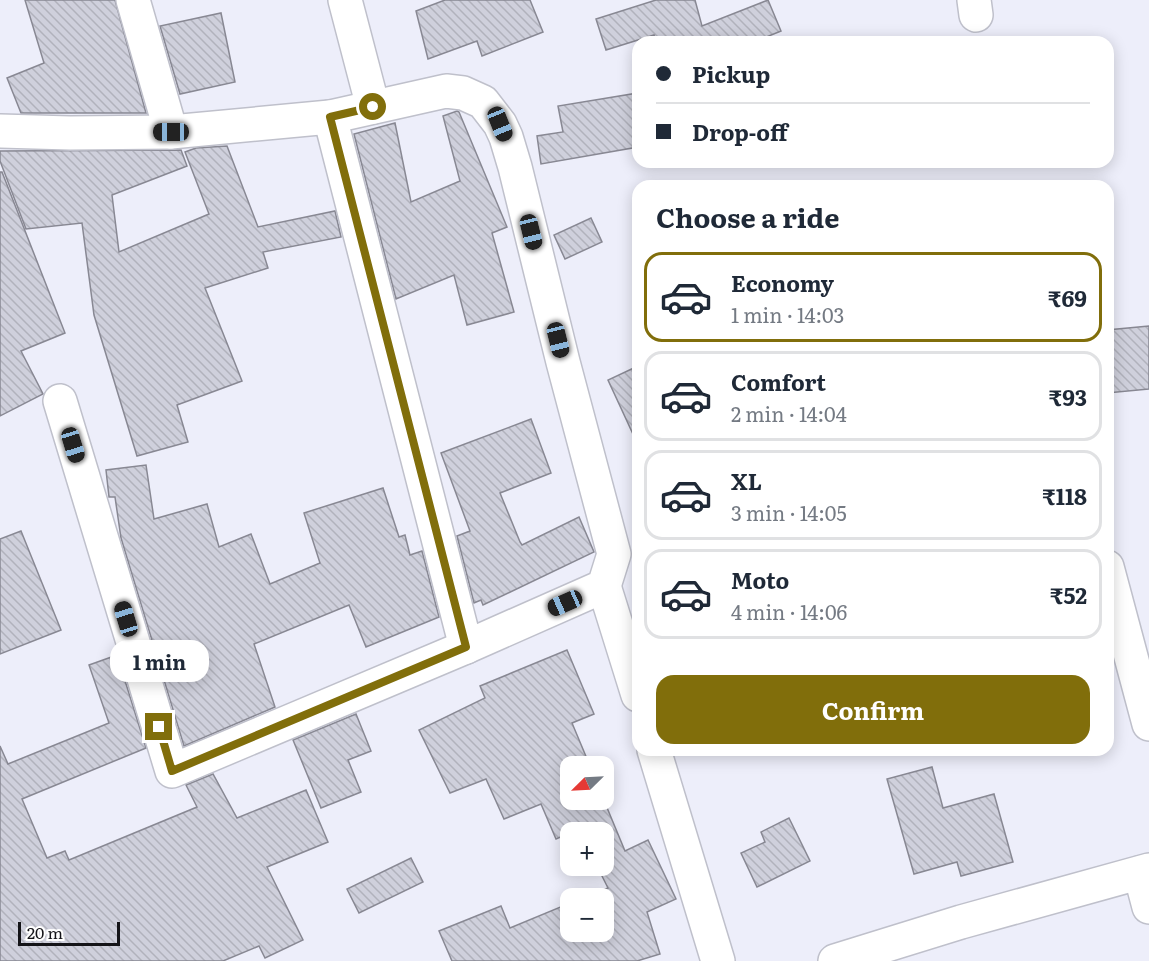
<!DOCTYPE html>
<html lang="en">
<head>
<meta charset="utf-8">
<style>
  body { margin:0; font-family:Literata,serif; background:#f6f6f7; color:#1f2937; height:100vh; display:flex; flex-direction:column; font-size:22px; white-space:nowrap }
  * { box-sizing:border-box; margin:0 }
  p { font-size:20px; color:#747a83 }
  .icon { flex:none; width:33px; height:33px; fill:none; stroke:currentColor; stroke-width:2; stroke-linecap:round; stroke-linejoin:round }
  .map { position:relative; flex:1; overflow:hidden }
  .sheet { position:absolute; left:632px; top:180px; width:482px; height:576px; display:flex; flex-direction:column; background:#fff; border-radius:18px; box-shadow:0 3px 15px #0003 }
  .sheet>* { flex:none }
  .top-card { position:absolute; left:632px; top:36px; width:482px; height:132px; border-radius:18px; box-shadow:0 3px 15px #0003; display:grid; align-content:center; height:132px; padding:0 24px; background:#fff }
  .needle { width:39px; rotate:246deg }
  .fabs { position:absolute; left:560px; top:756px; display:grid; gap:12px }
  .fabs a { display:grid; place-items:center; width:54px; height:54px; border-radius:12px; background:#fff; box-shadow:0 3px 15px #0003; font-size:30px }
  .scale { position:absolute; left:18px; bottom:15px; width:102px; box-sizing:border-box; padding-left:6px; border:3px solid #141418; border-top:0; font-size:16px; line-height:21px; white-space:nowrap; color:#141418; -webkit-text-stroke:4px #fff; paint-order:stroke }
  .end { position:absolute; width:27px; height:27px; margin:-14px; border:8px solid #816e0b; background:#fff; box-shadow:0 0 0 3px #fff }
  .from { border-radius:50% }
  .bubble { position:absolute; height:42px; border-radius:18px; background:#fff; box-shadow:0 3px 15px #0003; font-size:20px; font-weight:700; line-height:42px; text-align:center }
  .car { position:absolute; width:18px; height:36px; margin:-18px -9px; border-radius:8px; box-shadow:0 0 4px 2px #0007; background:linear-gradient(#222 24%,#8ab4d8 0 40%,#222 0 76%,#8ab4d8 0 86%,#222 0) }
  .top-card b { display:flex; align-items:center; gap:21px; height:57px; font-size:22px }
  .top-card b+b { border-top:2px solid #e0e1e3 }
  .top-card i { width:15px; height:15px; background:#1f2937 }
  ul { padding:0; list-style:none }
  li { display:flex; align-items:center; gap:18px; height:90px; margin:0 12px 9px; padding:0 12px; border:3px solid #e0e1e3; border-radius:18px }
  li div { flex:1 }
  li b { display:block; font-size:22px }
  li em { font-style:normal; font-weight:700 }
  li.active { border-color:#816e0b }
  li>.icon { width:54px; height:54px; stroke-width:1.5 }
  h2 { padding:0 24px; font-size:27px; line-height:72px }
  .action { display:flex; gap:12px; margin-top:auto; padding:12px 24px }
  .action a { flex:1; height:69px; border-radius:18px; background:#816e0b; color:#fff; font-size:24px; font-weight:700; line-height:69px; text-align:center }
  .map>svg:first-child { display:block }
  .building { fill:url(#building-back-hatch); stroke:#888893; stroke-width:1.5 }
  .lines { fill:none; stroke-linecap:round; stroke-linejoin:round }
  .minor-casing { stroke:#bfc0cb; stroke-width:36 }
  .minor { stroke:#fff; stroke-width:33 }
  .route { stroke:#816e0b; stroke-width:8 }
</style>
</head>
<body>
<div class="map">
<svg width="1149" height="961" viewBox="0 0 1149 961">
  <defs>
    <pattern id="building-back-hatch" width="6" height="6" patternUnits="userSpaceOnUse" patternTransform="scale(1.5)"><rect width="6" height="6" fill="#cfd0dc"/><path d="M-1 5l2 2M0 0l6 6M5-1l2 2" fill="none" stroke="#b1b2bc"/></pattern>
  </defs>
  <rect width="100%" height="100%" fill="#edeefa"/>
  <g class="building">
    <polygon points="25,0 115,0 146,113 21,113 7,78 44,63"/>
    <polygon points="445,0 530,0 543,32 482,56 477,41 428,59 416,11"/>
    <polygon points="656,0 695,0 702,26 768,0 781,31 754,42 656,42 654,35 606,50 596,19"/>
    <polygon points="221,13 235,82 180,94 160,26"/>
    <polygon points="638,93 638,147 541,164 537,136 563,132 558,106"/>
    <polygon points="457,111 459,112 507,227 492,233 514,312 467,325 454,275 396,299 354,134 395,123 411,202 460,181 443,116"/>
    <polygon points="227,146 258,227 335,211 341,237 263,252 268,268 205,288 242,381 177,405 188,442 137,456 94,315 82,223 26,229 0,161 0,151 181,150 187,166 112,195 119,252 209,214 185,152 196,148"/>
    <polygon points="0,172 2,172 65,333 21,351 43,394 0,416"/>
    <polygon points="591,218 602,242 565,259 554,235"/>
    <polygon points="1149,326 1149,389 1107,393 1107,330"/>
    <polygon points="638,366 638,445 608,380"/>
    <polygon points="531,419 551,473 500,493 520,542 522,545 579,517 594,552 483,605 481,600 474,603 457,536 470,531 441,453"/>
    <polygon points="146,465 154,519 207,504 219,547 251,534 270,584 320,563 304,513 383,488 399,537 405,535 410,555 422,551 439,617 366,647 349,605 254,644 275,707 184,746 121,538 115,497 109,497 106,470"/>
    <polygon points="21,531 61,630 0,654 0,539"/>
    <polygon points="567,650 594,714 572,723 590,766 570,766 570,800 603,800 603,798 625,851 648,840 676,899 647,912 660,954 637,961 452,961 439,931 501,906 510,928 570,903 570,932 603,932 603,898 582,898 608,888 597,866 603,866 603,832 581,832 579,829 556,839 541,804 504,819 486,779 450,793 419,730 485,698 480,686"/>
    <polygon points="117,655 146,748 22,799 47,858 65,851 69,860 197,807 186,785 213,774 237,818 306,790 328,842 267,867 303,940 265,958 259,946 223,961 0,961 0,746 8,764 109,723 89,665"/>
    <polygon points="356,714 371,751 348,760 361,792 321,808 293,740"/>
    <polygon points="932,767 943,808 994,794 1013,862 961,876 957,862 914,874 887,779"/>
    <polygon points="789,818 810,861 757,887 741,853 765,842 761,832"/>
    <polygon points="411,858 423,882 359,913 347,889"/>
  </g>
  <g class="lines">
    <g class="minor-casing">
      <g id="minor">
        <polyline points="133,0 171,132"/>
        <polyline points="345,0 373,107"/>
        <polyline points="974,0 976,15"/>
        <polyline points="330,117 466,647"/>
        <polyline points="0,131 70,133 171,132 330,117 446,91 463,93 483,102 500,124 506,137 515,167 563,362 614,554 604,586 466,647 172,771 60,401"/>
        <polyline points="1107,567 1149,724"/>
        <polyline points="604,586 638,695"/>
        <polyline points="654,750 718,961"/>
        <polyline points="1140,873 1149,907"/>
        <polyline points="835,961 961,922 1149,870"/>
      </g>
    </g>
    <use href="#minor" class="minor"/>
  </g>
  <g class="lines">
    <polyline class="route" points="159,727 172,771 466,647 330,117 373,107"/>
  </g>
</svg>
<div class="fabs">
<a><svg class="needle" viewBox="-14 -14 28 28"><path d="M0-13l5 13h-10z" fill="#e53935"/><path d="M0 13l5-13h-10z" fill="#747a83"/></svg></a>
<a>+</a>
<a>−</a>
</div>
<div class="scale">20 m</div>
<i class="end from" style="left:373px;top:107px"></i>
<i class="end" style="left:159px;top:727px"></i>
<div class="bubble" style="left:110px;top:640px;width:99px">1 min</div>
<i class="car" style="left:500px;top:124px;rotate:158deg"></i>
<i class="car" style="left:171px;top:132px;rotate:270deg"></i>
<i class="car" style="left:531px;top:232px;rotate:166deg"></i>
<i class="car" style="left:558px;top:340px;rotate:166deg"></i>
<i class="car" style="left:73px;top:445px;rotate:163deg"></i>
<i class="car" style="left:565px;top:603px;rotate:246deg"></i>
<i class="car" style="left:126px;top:619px;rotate:343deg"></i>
<div class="top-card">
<b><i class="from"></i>Pickup</b>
<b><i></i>Drop-off</b>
</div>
<section class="sheet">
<h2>Choose a ride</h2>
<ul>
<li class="active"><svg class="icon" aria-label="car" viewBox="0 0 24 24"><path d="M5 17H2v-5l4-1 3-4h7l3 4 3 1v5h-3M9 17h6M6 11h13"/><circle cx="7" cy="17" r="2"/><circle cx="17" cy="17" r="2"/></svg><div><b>Economy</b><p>1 min · 14:03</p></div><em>₹69</em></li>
<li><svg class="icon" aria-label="car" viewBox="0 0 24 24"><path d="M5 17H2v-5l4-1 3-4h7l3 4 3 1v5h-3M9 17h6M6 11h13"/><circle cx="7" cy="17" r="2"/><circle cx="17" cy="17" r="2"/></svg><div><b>Comfort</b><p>2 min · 14:04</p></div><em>₹93</em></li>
<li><svg class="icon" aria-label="car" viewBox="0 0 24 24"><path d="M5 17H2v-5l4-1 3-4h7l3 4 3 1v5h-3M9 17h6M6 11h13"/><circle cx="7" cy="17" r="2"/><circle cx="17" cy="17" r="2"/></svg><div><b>XL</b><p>3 min · 14:05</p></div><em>₹118</em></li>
<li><svg class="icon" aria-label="car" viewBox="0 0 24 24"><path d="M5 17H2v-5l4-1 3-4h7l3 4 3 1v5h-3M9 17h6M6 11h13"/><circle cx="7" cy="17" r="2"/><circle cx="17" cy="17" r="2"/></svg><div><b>Moto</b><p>4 min · 14:06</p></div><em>₹52</em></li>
</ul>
<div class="action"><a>Confirm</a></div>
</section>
</div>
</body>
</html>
